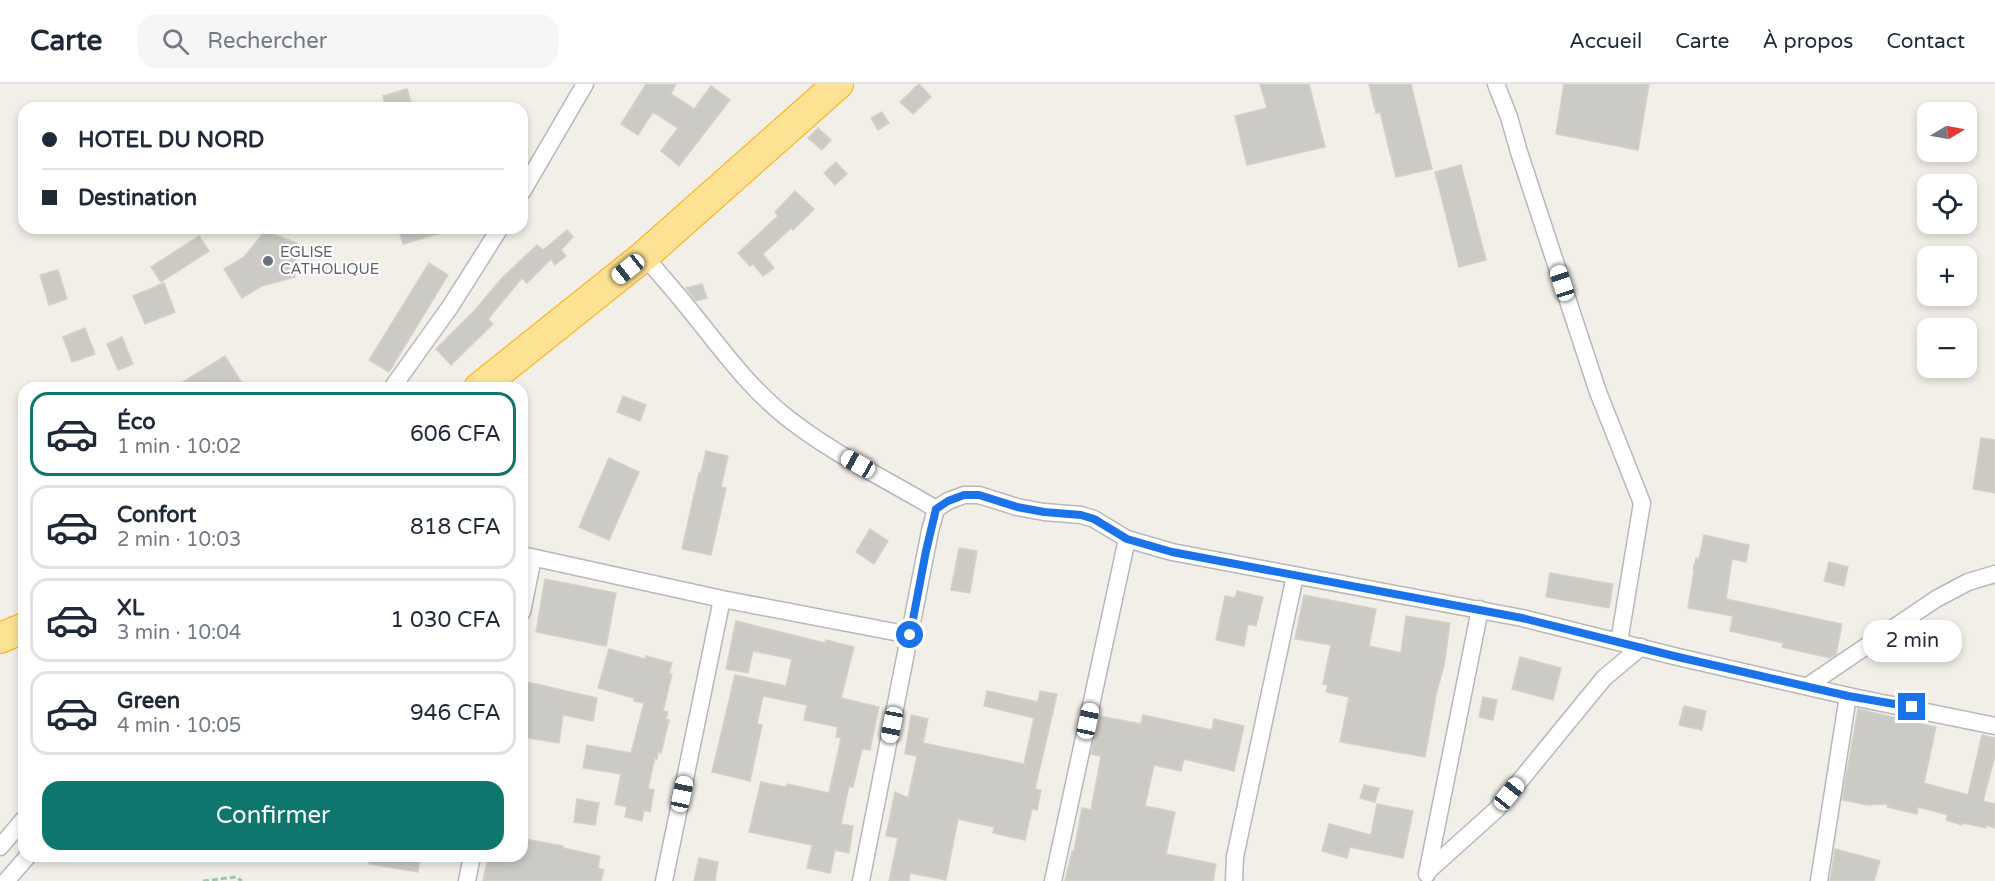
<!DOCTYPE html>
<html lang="fr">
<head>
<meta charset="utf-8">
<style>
  body { margin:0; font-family:"Varela Round",sans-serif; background:#f6f6f7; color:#1f2937; height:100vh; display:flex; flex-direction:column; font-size:22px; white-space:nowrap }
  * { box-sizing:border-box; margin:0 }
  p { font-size:20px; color:#747a83 }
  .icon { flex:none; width:33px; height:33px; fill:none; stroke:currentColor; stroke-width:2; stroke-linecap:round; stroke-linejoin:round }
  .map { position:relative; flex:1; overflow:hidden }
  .panel { position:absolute; left:18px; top:298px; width:510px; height:480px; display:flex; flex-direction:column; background:#fff; border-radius:18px; box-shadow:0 3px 9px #0003 }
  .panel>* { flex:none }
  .top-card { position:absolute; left:18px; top:18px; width:510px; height:132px; border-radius:18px; box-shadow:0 3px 9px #0003; display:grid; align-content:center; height:132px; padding:0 24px; background:#fff }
  .needle { width:39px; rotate:80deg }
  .fabs { position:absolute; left:1917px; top:18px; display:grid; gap:12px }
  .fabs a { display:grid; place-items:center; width:60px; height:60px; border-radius:12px; background:#fff; box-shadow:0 3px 9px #0003; font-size:30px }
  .end { position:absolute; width:27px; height:27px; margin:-14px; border:8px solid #1a73e8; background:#fff; box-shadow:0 0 0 3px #fff }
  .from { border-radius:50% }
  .bubble { position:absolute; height:42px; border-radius:18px; background:#fff; box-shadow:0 3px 9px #0003; font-size:20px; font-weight:600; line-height:42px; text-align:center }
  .car { position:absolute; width:18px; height:36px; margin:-18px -9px; border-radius:8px; box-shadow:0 0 4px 2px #0007; background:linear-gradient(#fff 24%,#345 0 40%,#fff 0 76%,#345 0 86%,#fff 0) }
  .top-card b { display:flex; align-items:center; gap:21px; height:57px; font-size:22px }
  .top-card b+b { border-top:2px solid #e0e1e3 }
  .top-card i { width:15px; height:15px; background:#1f2937 }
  ul { padding:10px 0 0; list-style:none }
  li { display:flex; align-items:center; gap:18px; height:84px; margin:0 12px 9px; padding:0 12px; border:3px solid #e0e1e3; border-radius:18px }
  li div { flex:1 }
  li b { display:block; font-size:22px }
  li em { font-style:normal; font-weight:600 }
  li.current { border-color:#0f766e }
  li>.icon { width:54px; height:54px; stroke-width:1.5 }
  .action { display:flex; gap:12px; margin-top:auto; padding:12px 24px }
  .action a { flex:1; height:69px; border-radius:18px; background:#0f766e; color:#fff; font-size:24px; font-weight:600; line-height:69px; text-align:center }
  header { display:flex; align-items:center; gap:36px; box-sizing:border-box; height:84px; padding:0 30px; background:#fff; border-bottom:2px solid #e0e1e3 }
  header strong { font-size:28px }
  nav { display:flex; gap:33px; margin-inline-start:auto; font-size:21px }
  .search { width:420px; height:54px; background:#f6f6f7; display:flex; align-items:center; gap:15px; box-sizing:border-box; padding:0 21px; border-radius:18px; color:#747a83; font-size:22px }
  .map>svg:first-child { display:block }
  .building { fill:#cccac5; stroke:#d6d1c6; stroke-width:1.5 }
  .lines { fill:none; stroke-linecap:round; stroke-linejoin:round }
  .street-casing { stroke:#b5b8bc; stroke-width:19 }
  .highway-casing { stroke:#f9ab00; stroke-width:32 }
  .path { stroke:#9cc7a9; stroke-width:3; stroke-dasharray:6 3; stroke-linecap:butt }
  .street { stroke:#fff; stroke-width:16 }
  .highway { stroke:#fde293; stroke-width:30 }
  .route { stroke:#1a73e8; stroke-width:8 }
  .worship-dot { fill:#6b7280; stroke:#fff; stroke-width:2 }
  .labels { text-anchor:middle; stroke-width:4.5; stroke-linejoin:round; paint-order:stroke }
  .worship-label { font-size:15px; fill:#5b616d; stroke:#fff; text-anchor:start }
</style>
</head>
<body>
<header>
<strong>Carte</strong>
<div class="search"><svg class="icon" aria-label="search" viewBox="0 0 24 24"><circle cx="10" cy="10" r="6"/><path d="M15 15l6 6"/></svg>Rechercher</div>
<nav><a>Accueil</a><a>Carte</a><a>À propos</a><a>Contact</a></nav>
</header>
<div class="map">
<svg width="1995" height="797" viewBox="0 0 1995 797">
  <rect width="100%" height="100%" fill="#f1efe8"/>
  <g class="building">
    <polygon points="646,0 676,0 671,10 694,25 711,2 730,16 679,82 661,67 678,44 653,28 638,51 621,40"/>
    <polygon points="919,0 931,13 913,30 900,18"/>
    <polygon points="1260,0 1309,0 1325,63 1247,81 1235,32 1267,24"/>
    <polygon points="1369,0 1411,0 1432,85 1396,93 1380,28 1376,29"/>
    <polygon points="1564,0 1649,0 1638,66 1556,50"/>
    <polygon points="407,5 413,24 386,24 383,12"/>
    <polygon points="882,28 889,39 878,46 871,34"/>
    <polygon points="818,44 831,56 822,66 808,54"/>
    <polygon points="836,78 847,90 835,101 824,89"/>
    <polygon points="1461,81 1486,176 1459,183 1435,88"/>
    <polygon points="795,107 814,125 793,146 791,144 763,170 774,184 763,192 753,180 750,182 738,169 778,132 775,128"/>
    <polygon points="398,144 443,144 444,148 403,160"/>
    <polygon points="567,146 573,153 561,166 566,172 555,181 551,175 527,199 522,194 488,235 493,240 451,281 436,265 474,227 502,194 537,161 543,166"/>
    <polygon points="265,147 297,159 295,193 262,202 242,214 224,185 244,173"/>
    <polygon points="199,152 209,167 161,198 151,183"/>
    <polygon points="429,179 448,191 389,288 369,276"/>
    <polygon points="58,186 67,215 49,221 40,191"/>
    <polygon points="164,199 175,228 145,240 133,212"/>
    <polygon points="702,200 707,214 696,217 686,204"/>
    <polygon points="85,244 95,270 72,278 63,253"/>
    <polygon points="122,253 133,280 118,286 107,260"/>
    <polygon points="225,272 245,304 173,304"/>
    <polygon points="623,312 646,321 640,337 617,328"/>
    <polygon points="1981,354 1995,356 1995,409 1973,405"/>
    <polygon points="706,367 728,372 721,403 726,404 711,471 682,465 699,389 701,389"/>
    <polygon points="609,374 639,388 609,456 579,443"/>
    <polygon points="870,445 888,457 874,480 856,468"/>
    <polygon points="1704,451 1749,461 1746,478 1732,475 1726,515 1842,540 1836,570 1830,574 1782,563 1783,559 1730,547 1733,532 1688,524 1694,487 1693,486 1696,474 1699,475"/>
    <polygon points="959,464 977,467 970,509 951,506"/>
    <polygon points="1829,478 1848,483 1844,502 1824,497"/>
    <polygon points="1550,489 1613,500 1609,524 1546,513"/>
    <polygon points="545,495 616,509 606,562 536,548"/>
    <polygon points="1237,507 1263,513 1256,542 1248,540 1244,562 1216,556 1225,512 1235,514"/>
    <polygon points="1304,511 1376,525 1369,562 1401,569 1406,532 1450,539 1444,581 1436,611 1425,673 1340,658 1349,613 1326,608 1328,601 1323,600 1331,561 1295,555"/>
    <polygon points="736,537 825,559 826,556 854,563 841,614 879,623 870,666 862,665 853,703 849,702 841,740 853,742 849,769 835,766 830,789 807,784 812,761 749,748 761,698 785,703 787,700 829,709 841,654 836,653 838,643 804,636 807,621 763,612 757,640 762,641 750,697 712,688 735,591 786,602 792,575 753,567 748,589 726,585"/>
    <polygon points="609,565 645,575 646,572 672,579 669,589 672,590 663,627 668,628 666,635 669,636 661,669 658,668 657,675 655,674 648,704 654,706 650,728 644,726 642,737 625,733 627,723 615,720 621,690 583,684 587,661 631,669 644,619 634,617 634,614 598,604"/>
    <polygon points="1520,573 1561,584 1553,616 1512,605"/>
    <polygon points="523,597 597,614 593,637 563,631 559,659 522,653"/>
    <polygon points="987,607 1038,618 1040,607 1057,610 1035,705 1041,706 1037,726 1032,725 1025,756 993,749 994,743 958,735 946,796 910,789 909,797 889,797 898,754 886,752 895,708 908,714 917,672 905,670 911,631 928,635 923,659 1024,680 1034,634 984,622"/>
    <polygon points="1483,613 1497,616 1493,636 1479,633"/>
    <polygon points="1684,622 1706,627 1702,646 1679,641"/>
    <polygon points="1858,625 1936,643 1924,699 1968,711 1982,651 1995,654 1995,672 1983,717 1995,720 1995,744 1986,741 1986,744 1963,739 1962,741 1946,736 1948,731 1918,723 1917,730 1887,723 1888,720 1868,721 1842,716"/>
    <polygon points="1143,631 1212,646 1214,635 1244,642 1234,687 1184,675 1181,687 1154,681 1145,722 1175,728 1166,770 1216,780 1213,797 1065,797 1072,767 1074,767 1082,724 1091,726 1101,672 1091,670 1100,632 1141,640"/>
    <polygon points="1364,701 1379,704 1375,718 1360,714"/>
    <polygon points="577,715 599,719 595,741 574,738"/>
    <polygon points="1377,720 1413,727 1403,774 1350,763 1347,774 1322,767 1329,740 1371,751"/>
    <polygon points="525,755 563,762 563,764 600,772 598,784 604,786 601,797 483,797 488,773 509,778 510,772 522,772"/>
    <polygon points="1835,765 1880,777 1874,797 1830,797"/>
    <polygon points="370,772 420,772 418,788 369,780"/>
    <polygon points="699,774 718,778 715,797 694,797"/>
  </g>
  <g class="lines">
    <g class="street-casing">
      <g id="street">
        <polyline points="1496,0 1509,33 1519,68 1598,308 1642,419 1619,558"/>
        <polyline points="522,108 585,0"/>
        <path d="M644,172C658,188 672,204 685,220C717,259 746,301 785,332C831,369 886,395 936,425"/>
        <polyline points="392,304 450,223 500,144"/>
        <polyline points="522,471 722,515 910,551"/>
        <polyline points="522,528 533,474"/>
        <polyline points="1809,601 1936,515 1968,498 1995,490"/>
        <polyline points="0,763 24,735"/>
        <polyline points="1428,787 1496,726 1604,594 1641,563"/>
        <polyline points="1427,790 1480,525"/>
        <polyline points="6,797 28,772"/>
        <polyline points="467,797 472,772"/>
        <polyline points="664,797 722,515"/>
        <polyline points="861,797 930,447 936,425 948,417 964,411 979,411 1017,423 1044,428 1081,431 1094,435 1127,455 1172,468 1522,534 1678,573 1848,612 1995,642"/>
        <polyline points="1053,797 1127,455"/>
        <polyline points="1234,797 1235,773 1239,754 1295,492"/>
        <polyline points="1819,797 1848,612"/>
      </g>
    </g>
    <g class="highway-casing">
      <g id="highway">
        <polyline points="479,304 644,172 838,0"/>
        <polyline points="0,554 24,544"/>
      </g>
    </g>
    <polyline class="path" points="203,797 236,793 242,797"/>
    <use href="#street" class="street"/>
    <use href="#highway" class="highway"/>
  </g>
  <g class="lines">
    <polyline class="route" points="910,551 926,467 936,425 948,417 964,411 979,411 1017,423 1044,428 1081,431 1094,435 1127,455 1172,468 1522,534 1678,573 1848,612 1912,623"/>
  </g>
  <circle class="worship-dot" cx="268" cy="177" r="6"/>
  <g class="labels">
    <g class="worship-label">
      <text x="280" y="173">EGLISE<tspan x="280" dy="17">CATHOLIQUE</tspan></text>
    </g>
  </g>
</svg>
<div class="fabs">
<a><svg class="needle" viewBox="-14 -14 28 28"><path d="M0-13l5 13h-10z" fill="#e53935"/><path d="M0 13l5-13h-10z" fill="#747a83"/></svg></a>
<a><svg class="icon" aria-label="locate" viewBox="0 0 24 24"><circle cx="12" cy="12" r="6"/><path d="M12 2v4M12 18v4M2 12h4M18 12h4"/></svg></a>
<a>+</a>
<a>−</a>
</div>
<i class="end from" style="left:910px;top:551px"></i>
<i class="end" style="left:1912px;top:623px"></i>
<div class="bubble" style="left:1863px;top:536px;width:99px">2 min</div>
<i class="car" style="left:628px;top:185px;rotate:231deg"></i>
<i class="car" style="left:1562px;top:199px;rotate:342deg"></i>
<i class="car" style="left:858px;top:380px;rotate:299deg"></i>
<i class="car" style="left:1088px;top:637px;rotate:12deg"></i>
<i class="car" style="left:892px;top:641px;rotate:191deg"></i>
<i class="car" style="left:682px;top:710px;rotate:12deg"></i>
<i class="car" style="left:1509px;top:710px;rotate:39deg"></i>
<div class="top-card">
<b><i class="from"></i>HOTEL DU NORD</b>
<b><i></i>Destination</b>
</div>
<section class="panel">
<ul>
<li class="current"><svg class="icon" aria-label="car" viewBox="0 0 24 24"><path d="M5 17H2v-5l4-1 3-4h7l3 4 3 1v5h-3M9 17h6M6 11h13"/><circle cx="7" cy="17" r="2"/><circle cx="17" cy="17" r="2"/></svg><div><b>Éco</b><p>1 min · 10:02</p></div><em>606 CFA</em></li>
<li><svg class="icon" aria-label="car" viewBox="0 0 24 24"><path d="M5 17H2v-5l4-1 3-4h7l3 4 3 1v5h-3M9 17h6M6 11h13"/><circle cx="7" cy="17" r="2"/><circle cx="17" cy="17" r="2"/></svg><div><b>Confort</b><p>2 min · 10:03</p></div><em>818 CFA</em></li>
<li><svg class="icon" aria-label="car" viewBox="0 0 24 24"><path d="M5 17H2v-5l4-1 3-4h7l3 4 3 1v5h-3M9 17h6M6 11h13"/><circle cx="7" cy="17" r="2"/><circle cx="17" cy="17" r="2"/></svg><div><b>XL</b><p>3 min · 10:04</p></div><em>1 030 CFA</em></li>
<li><svg class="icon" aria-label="car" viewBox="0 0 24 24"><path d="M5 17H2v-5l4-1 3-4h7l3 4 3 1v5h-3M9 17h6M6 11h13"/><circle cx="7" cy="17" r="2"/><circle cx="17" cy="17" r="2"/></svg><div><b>Green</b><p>4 min · 10:05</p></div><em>946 CFA</em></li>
</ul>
<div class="action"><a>Confirmer</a></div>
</section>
</div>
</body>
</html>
